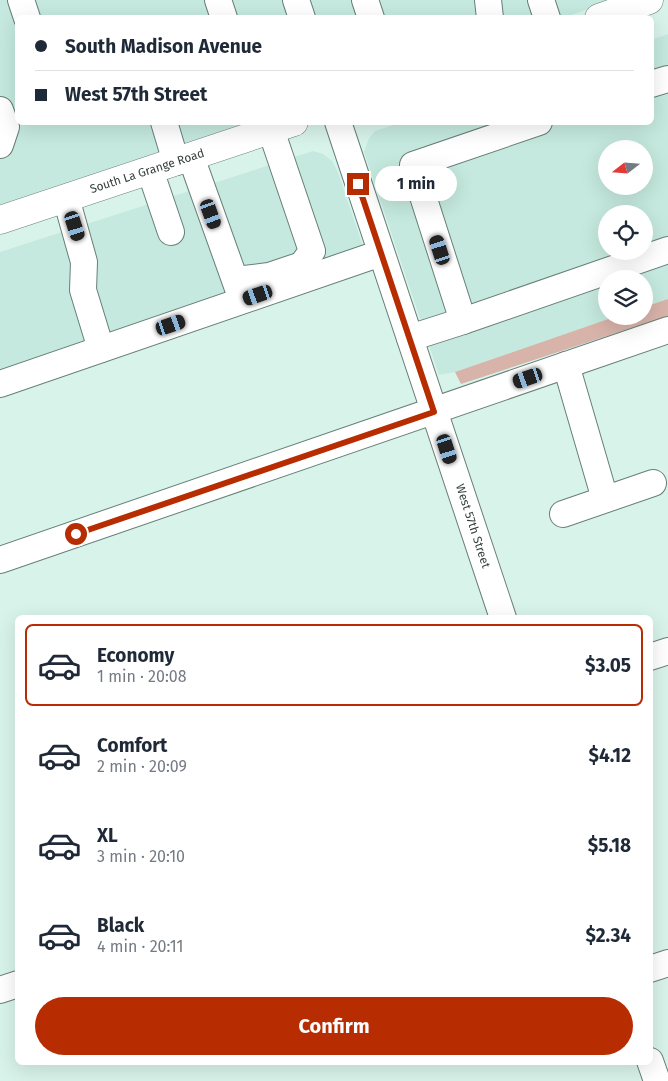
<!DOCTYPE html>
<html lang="en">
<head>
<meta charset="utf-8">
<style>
  body { margin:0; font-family:"Fira Sans",sans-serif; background:#f6f6f7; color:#1f2937; height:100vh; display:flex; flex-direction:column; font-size:19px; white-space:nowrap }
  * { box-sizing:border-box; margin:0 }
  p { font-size:16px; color:#747a83 }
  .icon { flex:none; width:28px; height:28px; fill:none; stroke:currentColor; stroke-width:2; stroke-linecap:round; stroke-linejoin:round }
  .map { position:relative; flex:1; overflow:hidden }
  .panel { position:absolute; left:15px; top:615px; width:638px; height:450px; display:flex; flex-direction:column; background:#fff; border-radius:8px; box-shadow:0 5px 20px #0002 }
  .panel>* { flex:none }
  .hud { position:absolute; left:15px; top:15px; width:639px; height:110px; border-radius:8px; box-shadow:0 5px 20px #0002; display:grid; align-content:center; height:110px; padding:0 20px; background:#fff }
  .needle { width:32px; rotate:253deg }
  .tools { position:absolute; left:598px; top:140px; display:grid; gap:10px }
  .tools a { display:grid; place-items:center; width:55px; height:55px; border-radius:50%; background:#fff; box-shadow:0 5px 20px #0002; font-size:25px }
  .end { position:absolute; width:22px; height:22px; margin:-11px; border:6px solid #b72d01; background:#fff; box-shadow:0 0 0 2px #fff }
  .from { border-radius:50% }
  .bubble { position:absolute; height:35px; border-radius:18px; background:#fff; box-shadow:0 5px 20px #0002; font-size:16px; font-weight:700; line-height:35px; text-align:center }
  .car { position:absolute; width:15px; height:30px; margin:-15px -8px; border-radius:6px; box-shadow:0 0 4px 1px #0007; background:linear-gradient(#222 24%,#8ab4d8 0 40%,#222 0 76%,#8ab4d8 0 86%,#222 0) }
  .hud b { display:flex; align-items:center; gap:18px; height:48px; font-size:19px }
  .hud b+b { border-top:1px solid #e0e1e3 }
  .hud i { width:12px; height:12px; background:#1f2937 }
  ul { padding:9px 0 0; list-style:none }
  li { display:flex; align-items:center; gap:15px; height:82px; margin:0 10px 8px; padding:0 10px; border:2px solid transparent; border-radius:8px }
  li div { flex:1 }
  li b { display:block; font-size:19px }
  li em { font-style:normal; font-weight:700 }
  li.active { border-color:#b72d01 }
  li>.icon { width:45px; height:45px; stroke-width:1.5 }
  .button { display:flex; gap:10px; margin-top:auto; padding:10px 20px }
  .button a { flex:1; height:58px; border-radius:30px; background:#b72d01; color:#fff; font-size:20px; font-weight:700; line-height:58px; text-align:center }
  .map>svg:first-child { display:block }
  .built { fill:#c5e9de; fill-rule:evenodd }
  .green { fill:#d8b3a9 }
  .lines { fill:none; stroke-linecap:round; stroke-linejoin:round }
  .minor-casing { stroke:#677f77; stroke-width:28 }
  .major-casing { stroke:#677f77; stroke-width:29 }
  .minor { stroke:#fff; stroke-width:26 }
  .major { stroke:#fff; stroke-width:28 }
  .route { stroke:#b72d01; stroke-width:6 }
  .labels { text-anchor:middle; stroke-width:5; stroke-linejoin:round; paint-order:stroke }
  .street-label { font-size:12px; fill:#343f3b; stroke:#fff }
</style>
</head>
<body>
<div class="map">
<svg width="668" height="1081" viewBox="0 0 668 1081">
  <rect width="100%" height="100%" fill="#d8f3ea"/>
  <g class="built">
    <polygon points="0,0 289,0 295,17 18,18 18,122 270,123 0,210"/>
    <polygon points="306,0 614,0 563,18 312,17"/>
    <path d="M668,34V299L644,307V279H606V316H617L455,372L439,375L364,152L369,138L375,131L400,123L651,122V40ZM606,149H644V186H606ZM606,214H644V251H606Z"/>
    <polygon points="313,151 323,154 332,161 337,170 371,270 0,391 0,252"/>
  </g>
  <polygon class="green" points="668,299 668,316 461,384 455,372 617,316 644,316 644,307"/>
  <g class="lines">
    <g class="minor-casing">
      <g id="minor">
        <polyline points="21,0 27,18"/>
        <polyline points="218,0 224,18"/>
        <polyline points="296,0 302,18"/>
        <polyline points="365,0 371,18"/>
        <polyline points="488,0 490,18"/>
        <polyline points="541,0 547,18"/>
        <polyline points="651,84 668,79"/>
        <polyline points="0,110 6,127 0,145"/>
        <polyline points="164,122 176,162"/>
        <polyline points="338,122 503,618"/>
        <polyline points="191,157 241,297"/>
        <polyline points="150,170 171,232"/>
        <polyline points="66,198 84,262 83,290 101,349"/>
        <polyline points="236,280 269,276 302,265 312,251 271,130"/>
        <polyline points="463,321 668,250"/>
        <polyline points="410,338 463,321 413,165 539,122"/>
        <polyline points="566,365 605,499"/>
        <polyline points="0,384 381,253"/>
        <polyline points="563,514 653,483"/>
        <polyline points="0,560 668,330"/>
        <polyline points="650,657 668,651"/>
        <polyline points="650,969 668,963"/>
        <polyline points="0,990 18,984"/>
        <polyline points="650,1061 657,1081"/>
      </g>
    </g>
    <g class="major-casing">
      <g id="major">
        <polyline points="599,18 649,0"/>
        <polyline points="0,220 294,122"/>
      </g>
    </g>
    <use href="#minor" class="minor"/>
    <use href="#major" class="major"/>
  </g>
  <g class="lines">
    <polyline class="route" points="76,534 434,412 358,184"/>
  </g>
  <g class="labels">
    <g class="street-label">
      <text transform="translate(147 171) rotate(-18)" y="4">South La Grange Road</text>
      <text transform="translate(473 526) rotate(72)" y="4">West 57th Street</text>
    </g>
  </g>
</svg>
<div class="tools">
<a><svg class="needle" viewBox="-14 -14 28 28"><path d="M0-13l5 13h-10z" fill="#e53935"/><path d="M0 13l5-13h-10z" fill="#747a83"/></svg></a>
<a><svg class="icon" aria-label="locate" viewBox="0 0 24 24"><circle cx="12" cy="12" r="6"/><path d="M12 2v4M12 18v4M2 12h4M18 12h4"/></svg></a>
<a><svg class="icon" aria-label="layers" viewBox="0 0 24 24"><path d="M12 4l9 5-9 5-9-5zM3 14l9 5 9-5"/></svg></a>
</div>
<i class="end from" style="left:76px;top:534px"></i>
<i class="end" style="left:358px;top:184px"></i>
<div class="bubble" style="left:375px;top:166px;width:82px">1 min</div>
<i class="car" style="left:211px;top:214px;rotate:160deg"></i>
<i class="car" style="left:75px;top:226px;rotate:162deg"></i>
<i class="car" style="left:440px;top:250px;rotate:342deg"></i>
<i class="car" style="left:258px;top:295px;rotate:251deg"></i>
<i class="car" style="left:171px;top:325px;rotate:71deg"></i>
<i class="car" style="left:528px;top:378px;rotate:251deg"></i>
<i class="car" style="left:447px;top:449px;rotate:162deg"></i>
<div class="hud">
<b><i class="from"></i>South Madison Avenue</b>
<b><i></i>West 57th Street</b>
</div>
<section class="panel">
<ul>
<li class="active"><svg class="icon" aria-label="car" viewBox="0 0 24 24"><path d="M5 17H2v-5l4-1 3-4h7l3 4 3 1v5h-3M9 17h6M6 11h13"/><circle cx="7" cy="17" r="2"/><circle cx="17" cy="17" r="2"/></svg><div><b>Economy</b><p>1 min · 20:08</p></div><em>$3.05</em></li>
<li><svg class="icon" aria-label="car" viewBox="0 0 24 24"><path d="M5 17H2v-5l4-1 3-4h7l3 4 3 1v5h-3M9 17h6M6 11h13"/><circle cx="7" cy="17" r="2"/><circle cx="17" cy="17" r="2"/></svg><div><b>Comfort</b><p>2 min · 20:09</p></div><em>$4.12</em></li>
<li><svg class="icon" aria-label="car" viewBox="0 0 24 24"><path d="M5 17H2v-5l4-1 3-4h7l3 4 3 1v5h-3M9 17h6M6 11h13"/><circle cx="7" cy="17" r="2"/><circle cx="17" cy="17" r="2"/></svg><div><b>XL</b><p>3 min · 20:10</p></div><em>$5.18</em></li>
<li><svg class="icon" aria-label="car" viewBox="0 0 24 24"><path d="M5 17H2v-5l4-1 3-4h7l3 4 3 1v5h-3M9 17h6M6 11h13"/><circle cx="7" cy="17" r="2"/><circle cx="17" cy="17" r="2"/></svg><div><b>Black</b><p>4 min · 20:11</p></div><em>$2.34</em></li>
</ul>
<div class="button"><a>Confirm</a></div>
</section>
</div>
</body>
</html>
